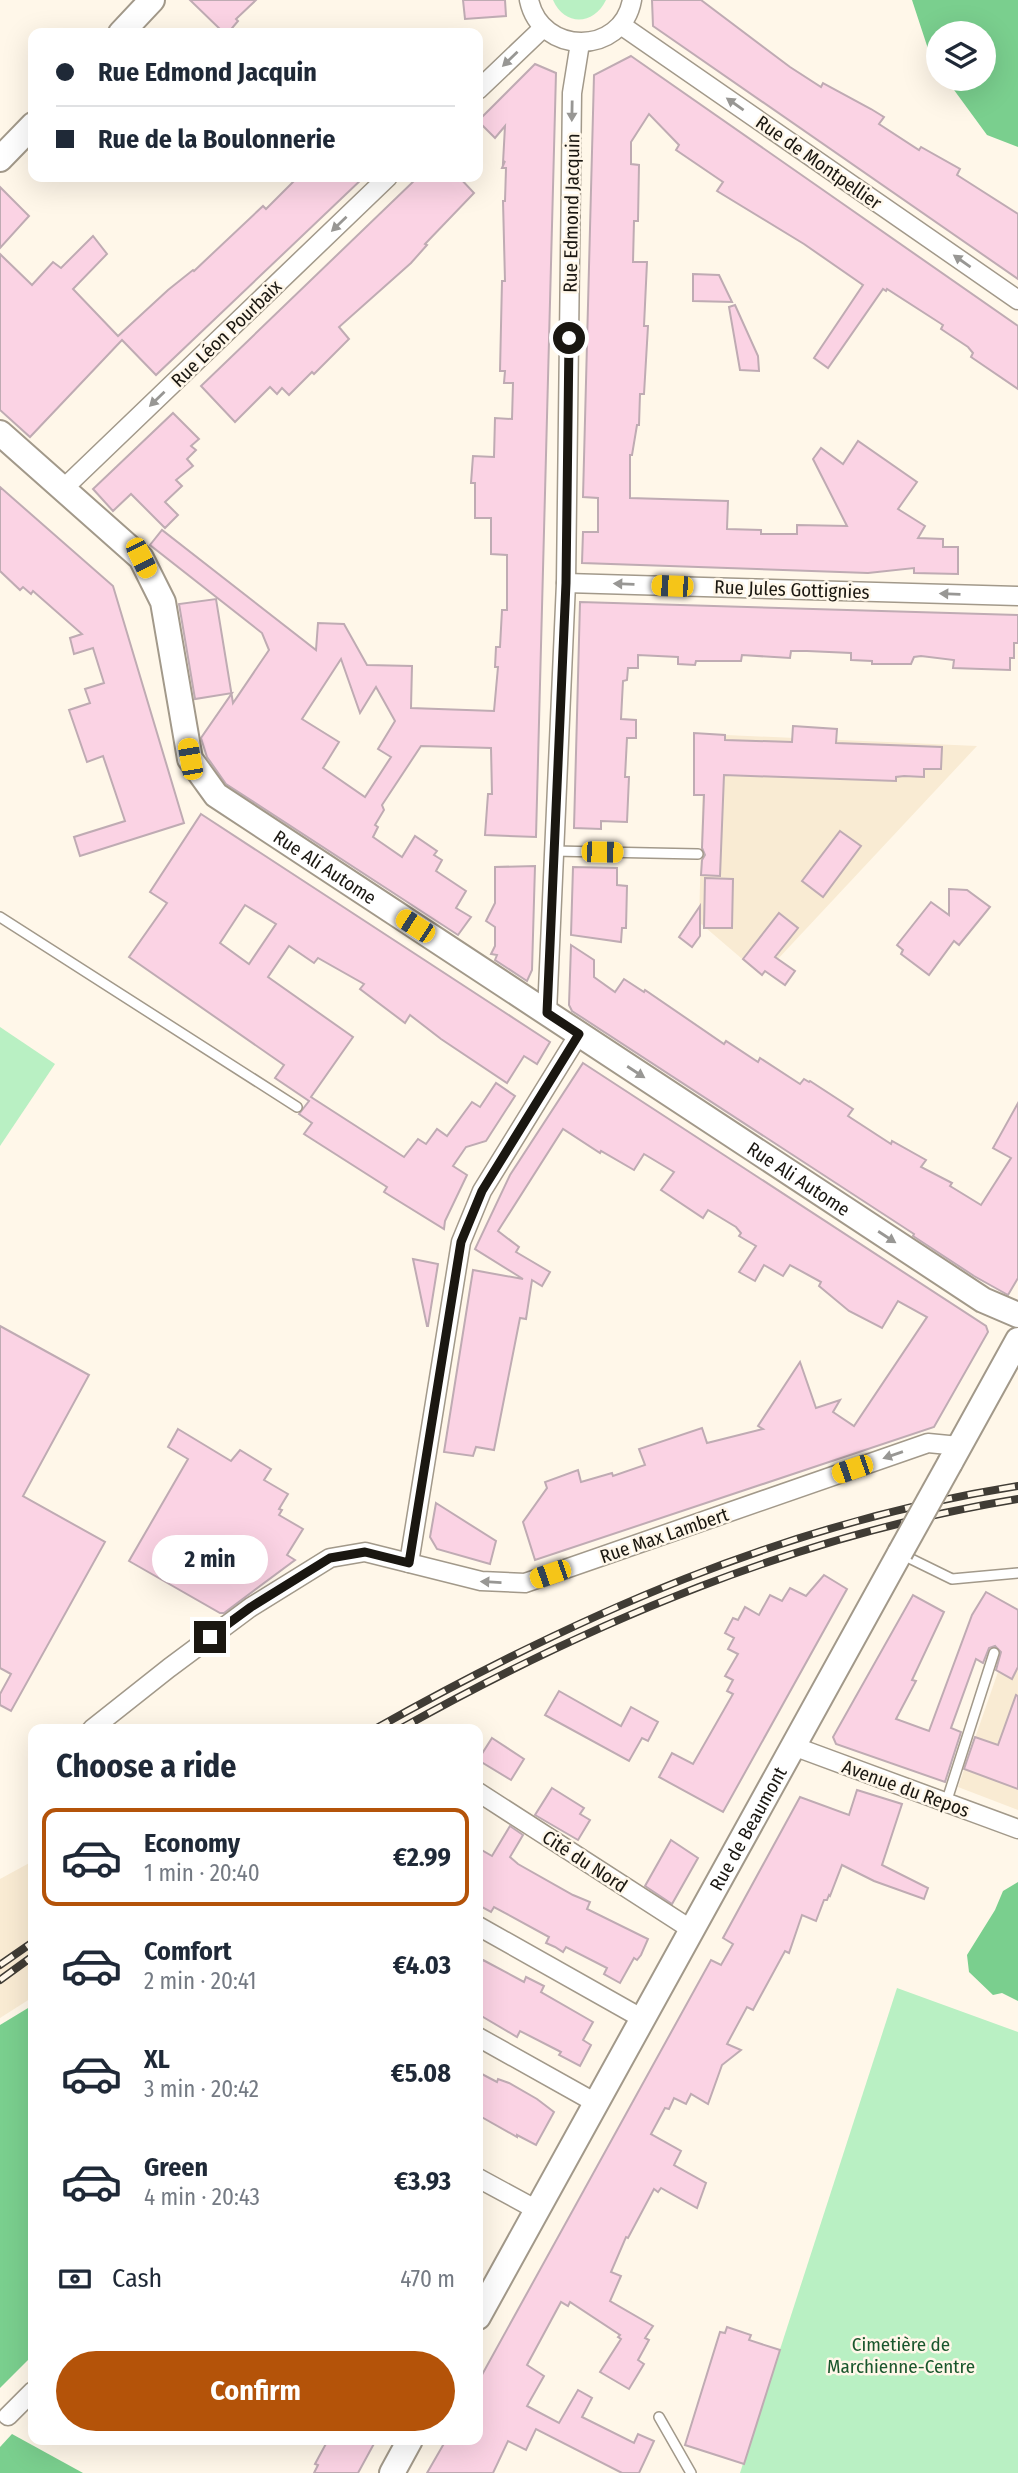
<!DOCTYPE html>
<html lang="en">
<head>
<meta charset="utf-8">
<style>
  body { margin:0; font-family:"Fira Sans Condensed",sans-serif; background:#f6f6f7; color:#1f2937; height:100vh; display:flex; flex-direction:column; font-size:26px; white-space:nowrap }
  * { box-sizing:border-box; margin:0 }
  p { font-size:23px; color:#747a83 }
  .icon { flex:none; width:38px; height:38px; fill:none; stroke:currentColor; stroke-width:2; stroke-linecap:round; stroke-linejoin:round }
  .map { position:relative; flex:1; overflow:hidden }
  .sheet { position:absolute; left:28px; top:1724px; width:455px; height:721px; display:flex; flex-direction:column; background:#fff; border-radius:14px; box-shadow:0 7px 28px #0002 }
  .sheet>* { flex:none }
  .guide { position:absolute; left:28px; top:28px; width:455px; height:154px; border-radius:14px; box-shadow:0 7px 28px #0002; display:grid; align-content:center; height:154px; padding:0 28px; background:#fff }
  .fabs { position:absolute; left:926px; top:21px; display:grid; gap:14px }
  .fabs a { display:grid; place-items:center; width:70px; height:70px; border-radius:50%; background:#fff; box-shadow:0 7px 28px #0002; font-size:35px }
  .end { position:absolute; width:32px; height:32px; margin:-16px; border:9px solid #1a1711; background:#fff; box-shadow:0 0 0 4px #fff }
  .from { border-radius:50% }
  .bubble { position:absolute; height:49px; border-radius:24px; background:#fff; box-shadow:0 7px 28px #0002; font-size:23px; font-weight:700; line-height:49px; text-align:center }
  .car { position:absolute; width:21px; height:42px; margin:-21px -10px; border-radius:9px; box-shadow:0 0 5px 2px #0007; background:linear-gradient(#f5c518 24%,#345 0 40%,#f5c518 0 76%,#345 0 86%,#f5c518 0) }
  .guide b { display:flex; align-items:center; gap:24px; height:66px; font-size:26px }
  .guide b+b { border-top:2px solid #e0e1e3 }
  .guide i { width:18px; height:18px; background:#1f2937 }
  ul { padding:0; list-style:none }
  li { display:flex; align-items:center; gap:21px; height:98px; margin:0 14px 10px; padding:0 14px; border:4px solid transparent; border-radius:14px }
  li div { flex:1 }
  li b { display:block; font-size:26px }
  li em { font-style:normal; font-weight:700 }
  li.active { border-color:#b45309 }
  li>.icon { width:63px; height:63px; stroke-width:1.5 }
  h2 { padding:0 28px; font-size:32px; line-height:84px }
  .pay { display:flex; align-items:center; gap:18px; height:77px; padding:0 28px; font-size:26px }
  .pay p { margin-inline-start:auto }
  .cta { display:flex; gap:14px; margin-top:auto; padding:14px 28px }
  .cta a { flex:1; height:80px; border-radius:42px; background:#b45309; color:#fff; font-size:28px; font-weight:700; line-height:80px; text-align:center }
  .map>svg:first-child { display:block }
  .built { fill:#f9ebd3 }
  .green { fill:#b9f0c3 }
  .forest { fill:#7acf8e }
  .building { fill:#fbd3e4; stroke:#bfabb3; stroke-width:2; fill-rule:evenodd }
  .lines { fill:none; stroke-linecap:round; stroke-linejoin:round }
  .lane-casing { stroke:#a2998a; stroke-width:12 }
  .street-casing { stroke:#a2998a; stroke-width:21 }
  .secondary-casing { stroke:#a2998a; stroke-width:28 }
  .lane { stroke:#fff; stroke-width:9 }
  .street { stroke:#fff; stroke-width:18 }
  .secondary { stroke:#fff; stroke-width:24 }
  .rail-casing { stroke:#403c35; stroke-width:8 }
  .rail { stroke:#fff7e9; stroke-width:5; stroke-dasharray:16; stroke-linecap:butt }
  .secondary-bridge-casing { stroke:#a2998a; stroke-width:28; stroke-linecap:butt }
  .secondary-bridge { stroke:#fff; stroke-width:24 }
  .oneway { fill:#989794 }
  .route { stroke:#1a1711; stroke-width:9 }
  .labels { text-anchor:middle; stroke-width:5; stroke-linejoin:round; paint-order:stroke }
  .street-label { font-size:19px; fill:#1a1711; stroke:#fff7e9 }
  .park-label { font-size:19px; fill:#19562c; stroke:#fff7e9 }
</style>
</head>
<body>
<div class="map">
<svg width="1018" height="2473" viewBox="0 0 1018 2473">
  <rect width="100%" height="100%" fill="#fff7e9"/>
  <g class="built">
    <polygon points="704,734 977,746 762,976 699,922"/>
    <polygon points="1018,1636 1018,1810 958,1787 998,1672"/>
    <polygon points="33,1861 33,1997 0,2018 0,1879"/>
  </g>
  <g class="green">
    <path d="M553,0H606C594,25 565,27 553,0Z"/>
    <polygon points="0,1027 55,1064 0,1146"/>
    <polygon points="897,1988 1018,2032 1018,2473 740,2473"/>
  </g>
  <g class="forest">
    <polygon points="912,0 1018,0 1018,147 987,135 946,79 984,79 984,33 938,33 938,68 932,61"/>
    <polygon points="1018,1882 1018,2001 1002,1993 993,1995 969,1972 967,1955 995,1910 1003,1891"/>
    <polygon points="33,2005 33,2355 0,2388 0,2025"/>
    <polygon points="12,2434 83,2473 0,2473 0,2447"/>
  </g>
  <g class="building">
    <polygon points="190,0 256,0 236,19 238,21 228,33 224,33"/>
    <polygon points="463,0 505,0 506,16 465,19"/>
    <polygon points="652,0 701,0 790,67 821,87 823,83 871,109 884,117 879,124 919,150 921,147 960,169 957,175 1018,214 1018,279 653,26"/>
    <polygon points="631,56 1018,326 1018,389 971,357 973,353 968,347 941,329 943,325 887,289 886,291 883,289 828,368 814,358 863,285 804,244 717,191 723,182 676,150 679,145 649,114 631,142 631,164 639,165 638,221 634,221 633,262 647,262 644,326 648,326 644,394 640,394 639,425 637,425 632,455 630,455 630,498 728,501 727,529 761,530 761,534 797,534 797,525 847,526 813,459 821,448 843,464 858,441 917,482 898,509 925,526 918,538 943,539 943,547 958,547 958,574 914,573 914,568 868,573 582,563 583,532 598,532 598,498 583,497 594,75"/>
    <path d="M535,64L556,73L536,837L485,835L488,794H492L491,748L421,746L382,805L384,810L375,825L378,827L373,837L402,857L415,836L437,851L434,855L442,860L436,871L466,891L456,908L471,917L458,935L226,784L207,757L201,738L232,693L195,699L179,604L216,599L233,703L269,650L262,633L150,545L162,530L316,650L318,623L344,624L367,665L412,666L411,708L494,711L498,667H495L496,647H500L502,610H507V555L491,554V518H475V483H471L473,456L494,457L495,418L512,419L513,383H504L505,371H500L502,281H505L503,201H505L506,168H502L505,161L503,163L505,126L495,138L478,121ZM341,659L360,713L376,687L395,721L378,749L391,757L365,797L323,768L339,742L302,719Z"/>
    <polygon points="298,177 364,177 156,375 122,340 30,437 0,410 0,254 32,285 53,262 61,268 93,236 107,254 73,289 118,336 168,290 193,270 194,271 263,206 266,209"/>
    <polygon points="418,177 459,177 474,193 425,244 427,245 411,263 339,327 349,339 314,374 312,372 289,395 282,388 277,394 270,387 235,422 201,386"/>
    <polygon points="0,187 29,216 0,248"/>
    <polygon points="693,274 719,275 732,302 693,301"/>
    <polygon points="735,305 758,356 759,371 740,370 729,307"/>
    <polygon points="173,413 199,439 191,446 196,450 187,459 193,466 176,480 182,486 165,502 178,515 165,528 131,494 113,511 93,489"/>
    <polygon points="0,487 113,586 184,823 80,856 74,837 125,821 103,756 87,762 69,710 90,703 85,689 104,683 93,648 74,654 70,638 82,634 33,591 31,594 23,587 20,590 0,571"/>
    <polygon points="580,602 1018,615 1018,643 1014,643 1014,658 1010,658 1010,670 953,668 954,660 921,656 914,657 911,664 872,664 872,661 851,660 851,653 807,651 791,651 790,658 742,655 741,661 696,661 695,665 678,664 678,657 638,655 638,668 628,668 627,680 623,681 621,719 636,720 636,738 627,738 625,777 629,777 627,822 601,821 601,829 574,828"/>
    <polygon points="793,726 837,729 836,743 942,747 941,769 924,769 924,777 904,776 896,777 896,781 724,775 720,876 701,875 702,860 705,855 702,848 704,795 694,795 694,733 725,735 725,740 792,742"/>
    <path d="M201,814L550,1042L537,1064L524,1056L507,1083L441,1039L410,1015L405,1023L360,989L364,984L318,958L314,963L289,946L268,977L353,1037L311,1097L404,1157L418,1139L426,1144L437,1129L447,1136L472,1102L480,1107L496,1083L515,1096L486,1141L466,1147L453,1166L467,1175L445,1221L444,1229L384,1192L387,1187L304,1134L312,1123L299,1114L309,1101L275,1078L284,1065L129,957L167,903L150,892ZM245,905L276,924L249,964L220,943Z"/>
    <polygon points="840,831 861,846 823,897 802,881"/>
    <polygon points="535,866 532,970 527,981 495,960 497,955 491,954 495,946 495,927 486,921 495,903 495,867"/>
    <polygon points="573,867 617,868 617,885 627,886 626,928 622,928 621,942 571,935"/>
    <polygon points="705,878 733,879 732,928 704,928"/>
    <polygon points="949,889 967,890 990,907 959,945 954,941 929,975 901,954 903,950 897,945 931,902 949,915"/>
    <polygon points="700,906 700,936 692,947 679,937"/>
    <polygon points="779,913 798,928 775,957 795,971 785,985 765,971 762,975 743,959"/>
    <polygon points="571,945 594,960 594,977 615,992 624,979 644,992 645,990 724,1044 726,1041 758,1062 760,1058 800,1084 804,1079 809,1082 810,1081 853,1109 848,1116 891,1144 892,1141 926,1160 921,1167 952,1183 950,1186 981,1205 1011,1158 993,1148 1018,1103 1018,1278 1008,1295 974,1276 913,1236 914,1234 572,1011 569,1005"/>
    <polygon points="583,1063 986,1326 988,1332 934,1427 535,1560 523,1522 547,1488 545,1482 578,1470 581,1482 612,1473 613,1476 645,1465 639,1449 702,1428 707,1443 763,1429 758,1426 800,1362 816,1408 840,1400 833,1412 854,1426 927,1317 898,1301 882,1328 849,1311 819,1286 821,1282 790,1265 783,1276 764,1265 755,1281 739,1272 756,1246 739,1236 741,1233 736,1227 708,1210 703,1218 661,1190 674,1172 644,1154 634,1170 601,1151 600,1153 563,1129 498,1231 519,1247 516,1252 550,1272 542,1286 532,1280 526,1319 520,1318 494,1450 476,1447 473,1456 444,1452 473,1270 523,1279 475,1249 510,1175"/>
    <polygon points="413,1259 438,1264 428,1326 427,1326"/>
    <polygon points="0,1326 89,1375 23,1496 105,1542 11,1711 0,1705 0,1694 11,1674 0,1668"/>
    <polygon points="178,1429 231,1461 240,1450 271,1469 264,1480 288,1494 279,1509 282,1510 279,1515 303,1529 287,1555 295,1560 224,1613 220,1613 129,1561 188,1459 168,1447"/>
    <polygon points="436,1503 496,1541 490,1564 437,1549 430,1537"/>
    <polygon points="824,1575 847,1589 723,1812 659,1777 672,1753 693,1764 733,1694 727,1691 733,1680 725,1676 738,1654 728,1649 734,1638 725,1633 733,1618 738,1620 745,1607 759,1615 770,1595 782,1601 790,1588 806,1596"/>
    <polygon points="986,1592 1018,1610 1018,1667 1012,1679 996,1670 1001,1652 995,1646 989,1648 983,1663 976,1659 951,1728 961,1732 945,1782 836,1744 833,1737 913,1595 944,1612 912,1680 916,1681 896,1719 929,1731 972,1615"/>
    <polygon points="559,1691 621,1726 631,1707 658,1722 648,1741 642,1738 629,1761 545,1715"/>
    <polygon points="1016,1695 1018,1696 1018,1789 964,1769 975,1737 998,1745"/>
    <polygon points="492,1738 524,1759 511,1780 478,1760"/>
    <polygon points="552,1788 584,1808 580,1814 590,1820 578,1840 535,1815"/>
    <polygon points="857,1790 902,1804 882,1865 928,1888 924,1899 874,1881 842,1865 830,1896 829,1895 827,1900 824,1900 816,1921 802,1915 789,1953 785,1951 753,2010 747,2007 727,2044 741,2050 722,2065 708,2104 691,2094 686,2104 674,2098 669,2109 665,2108 651,2134 681,2151 674,2165 706,2183 697,2208 661,2188 658,2192 654,2189 628,2238 626,2237 611,2272 621,2276 610,2301 653,2326 645,2338 649,2340 638,2360 644,2364 629,2389 600,2372 621,2339 618,2337 620,2335 570,2302 568,2306 561,2302 527,2365 544,2376 527,2406 559,2423 578,2390 592,2398 582,2417 634,2443 638,2434 654,2441 639,2473 622,2473 536,2429 526,2450 508,2441 493,2473 427,2473 446,2440 478,2440 478,2382 711,1960 721,1965 733,1944 723,1938 800,1797 849,1815"/>
    <polygon points="510,1826 523,1835 510,1857 518,1864 573,1895 590,1902 587,1909 648,1939 641,1955 637,1960 634,1958 620,1983 604,1974 607,1968 566,1947 563,1952 555,1947 546,1943 549,1937 494,1907 491,1912 478,1905 478,1848 492,1856"/>
    <polygon points="671,1840 698,1858 672,1904 645,1886"/>
    <polygon points="483,1960 524,1982 526,1977 544,1986 541,1992 593,2022 583,2040 591,2045 580,2066 559,2055 561,2052 520,2031 517,2037 478,2014 478,1970"/>
    <polygon points="478,2072 497,2082 498,2079 509,2083 537,2099 554,2112 536,2145 517,2135 517,2137 478,2115"/>
    <polygon points="727,2327 751,2335 749,2340 780,2350 744,2464 685,2445 720,2332 725,2333"/>
    <polygon points="328,2440 376,2440 358,2473 314,2473 318,2465 315,2464"/>
  </g>
  <g class="lines">
    <g class="lane-casing">
      <g id="lane">
        <polyline points="554,851 698,854"/>
        <polyline points="0,917 297,1107"/>
        <polyline points="903,1555 952,1579 1018,1573"/>
        <polyline points="946,1803 994,1653"/>
        <polyline points="659,2417 691,2473"/>
      </g>
    </g>
    <g class="street-casing">
      <g id="street">
        <path d="M529,0C541,56 622,56 632,0"/>
        <polyline points="621,25 1018,300"/>
        <polyline points="478,90 543,28"/>
        <polyline points="63,489 388,177"/>
        <polyline points="566,583 1018,596"/>
        <polyline points="547,1013 566,583 572,93 580,43"/>
        <polyline points="409,1563 461,1242 482,1191 579,1034"/>
        <polyline points="92,1729 169,1668 251,1607 330,1558 365,1552 481,1581 525,1583 928,1443 959,1446"/>
        <polyline points="793,1746 1018,1829"/>
        <polyline points="478,1792 692,1930"/>
        <polyline points="478,1926 643,2019"/>
        <polyline points="478,2037 596,2103"/>
        <polyline points="478,2178 537,2210"/>
        <polyline points="8,2416 33,2391"/>
      </g>
    </g>
    <g class="secondary-casing">
      <g id="secondary">
        <polyline points="121,33 152,0"/>
        <polyline points="0,159 33,125"/>
        <path id="s1" d="M0,433L141,558L163,602L190,759L216,795L983,1300L1018,1315"/>
        <polyline points="950,1463 1018,1340"/>
        <path id="s2" d="M478,2317L900,1553"/>
        <polyline points="392,2473 410,2440"/>
      </g>
    </g>
    <use href="#lane" class="lane"/>
    <use href="#street" class="street"/>
    <use href="#secondary" class="secondary"/>
    <g class="rail-casing">
      <g id="rail">
        <path d="M375,1729C578,1615 785,1523 1018,1486"/>
        <path d="M400,1729C593,1621 798,1535 1018,1499"/>
        <polyline points="0,1965 33,1942"/>
        <polyline points="0,1980 33,1956"/>
      </g>
    </g>
    <use href="#rail" class="rail"/>
    <g class="secondary-bridge-casing">
      <polyline id="secondary-bridge" points="900,1553 950,1463"/>
    </g>
    <use href="#secondary-bridge" class="secondary-bridge"/>
  </g>
  <defs><path id="oneway-solid" d="M-6-.8H1V-3.2L6.5 0L1 3.2V.8H-6Z" transform="scale(1.75)"/></defs>
  <g class="oneway">
    <use href="#oneway-solid" transform="translate(510 59) rotate(136)"/>
    <use href="#oneway-solid" transform="translate(735 104) rotate(-145)"/>
    <use href="#oneway-solid" transform="translate(572 111) rotate(91)"/>
    <use href="#oneway-solid" transform="translate(339 224) rotate(136)"/>
    <use href="#oneway-solid" transform="translate(962 261) rotate(-145)"/>
    <use href="#oneway-solid" transform="translate(157 399) rotate(136)"/>
    <use href="#oneway-solid" transform="translate(624 584) rotate(-178)"/>
    <use href="#oneway-solid" transform="translate(950 594) rotate(-178)"/>
    <use href="#oneway-solid" transform="translate(636 1072) rotate(33)"/>
    <use href="#oneway-solid" transform="translate(887 1237) rotate(33)"/>
    <use href="#oneway-solid" transform="translate(893 1455) rotate(161)"/>
    <use href="#oneway-solid" transform="translate(491 1582) rotate(-177)"/>
  </g>
  <g class="lines">
    <polyline class="route" points="210,1637 251,1607 330,1558 365,1552 409,1563 461,1242 482,1191 579,1034 547,1013 566,583 569,338"/>
  </g>
  <g class="labels">
    <g class="street-label">
      <text transform="translate(819 162) rotate(35)" y="7">Rue de Montpellier</text>
      <text transform="translate(571 213) rotate(-89)" y="7">Rue Edmond Jacquin</text>
      <text transform="translate(226 333) rotate(-44)" y="7">Rue Léon Pourbaix</text>
      <text transform="translate(792 589) rotate(2)" y="7">Rue Jules Gottignies</text>
      <text dy="7" stroke="none"><textPath href="#s1" startOffset="572">Rue Ali Autome</textPath></text>
      <text dy="7" stroke="none"><textPath href="#s1" startOffset="1139">Rue Ali Autome</textPath></text>
      <text transform="translate(664 1535) rotate(-19)" y="7">Rue Max Lambert</text>
      <text transform="translate(906 1788) rotate(20)" y="7">Avenue du Repos</text>
      <text dy="7" stroke="none"><textPath href="#s2" startOffset="558">Rue de Beaumont</textPath></text>
      <text transform="translate(585 1861) rotate(33)" y="7">Cité du Nord</text>
    </g>
    <g class="park-label">
      <text x="901" y="2351">Cimetière de<tspan x="901" dy="22">Marchienne-Centre</tspan></text>
    </g>
  </g>
</svg>
<div class="fabs">
<a><svg class="icon" aria-label="layers" viewBox="0 0 24 24"><path d="M12 4l9 5-9 5-9-5zM3 14l9 5 9-5"/></svg></a>
</div>
<i class="end from" style="left:569px;top:338px"></i>
<i class="end" style="left:210px;top:1637px"></i>
<div class="bubble" style="left:152px;top:1535px;width:116px">2 min</div>
<i class="car" style="left:141px;top:558px;rotate:154deg"></i>
<i class="car" style="left:672px;top:586px;rotate:272deg"></i>
<i class="car" style="left:190px;top:759px;rotate:350deg"></i>
<i class="car" style="left:602px;top:852px;rotate:91deg"></i>
<i class="car" style="left:415px;top:926px;rotate:303deg"></i>
<i class="car" style="left:852px;top:1469px;rotate:251deg"></i>
<i class="car" style="left:550px;top:1574px;rotate:251deg"></i>
<div class="guide">
<b><i class="from"></i>Rue Edmond Jacquin</b>
<b><i></i>Rue de la Boulonnerie</b>
</div>
<section class="sheet">
<h2>Choose a ride</h2>
<ul>
<li class="active"><svg class="icon" aria-label="car" viewBox="0 0 24 24"><path d="M5 17H2v-5l4-1 3-4h7l3 4 3 1v5h-3M9 17h6M6 11h13"/><circle cx="7" cy="17" r="2"/><circle cx="17" cy="17" r="2"/></svg><div><b>Economy</b><p>1 min · 20:40</p></div><em>€2.99</em></li>
<li><svg class="icon" aria-label="car" viewBox="0 0 24 24"><path d="M5 17H2v-5l4-1 3-4h7l3 4 3 1v5h-3M9 17h6M6 11h13"/><circle cx="7" cy="17" r="2"/><circle cx="17" cy="17" r="2"/></svg><div><b>Comfort</b><p>2 min · 20:41</p></div><em>€4.03</em></li>
<li><svg class="icon" aria-label="car" viewBox="0 0 24 24"><path d="M5 17H2v-5l4-1 3-4h7l3 4 3 1v5h-3M9 17h6M6 11h13"/><circle cx="7" cy="17" r="2"/><circle cx="17" cy="17" r="2"/></svg><div><b>XL</b><p>3 min · 20:42</p></div><em>€5.08</em></li>
<li><svg class="icon" aria-label="car" viewBox="0 0 24 24"><path d="M5 17H2v-5l4-1 3-4h7l3 4 3 1v5h-3M9 17h6M6 11h13"/><circle cx="7" cy="17" r="2"/><circle cx="17" cy="17" r="2"/></svg><div><b>Green</b><p>4 min · 20:43</p></div><em>€3.93</em></li>
</ul>
<div class="pay"><svg class="icon" aria-label="cash" viewBox="0 0 24 24"><path d="M3 7h18v10H3z"/><circle cx="12" cy="12" r="2"/></svg>Cash<p>470 m</p></div>
<div class="cta"><a>Confirm</a></div>
</section>
</div>
</body>
</html>
